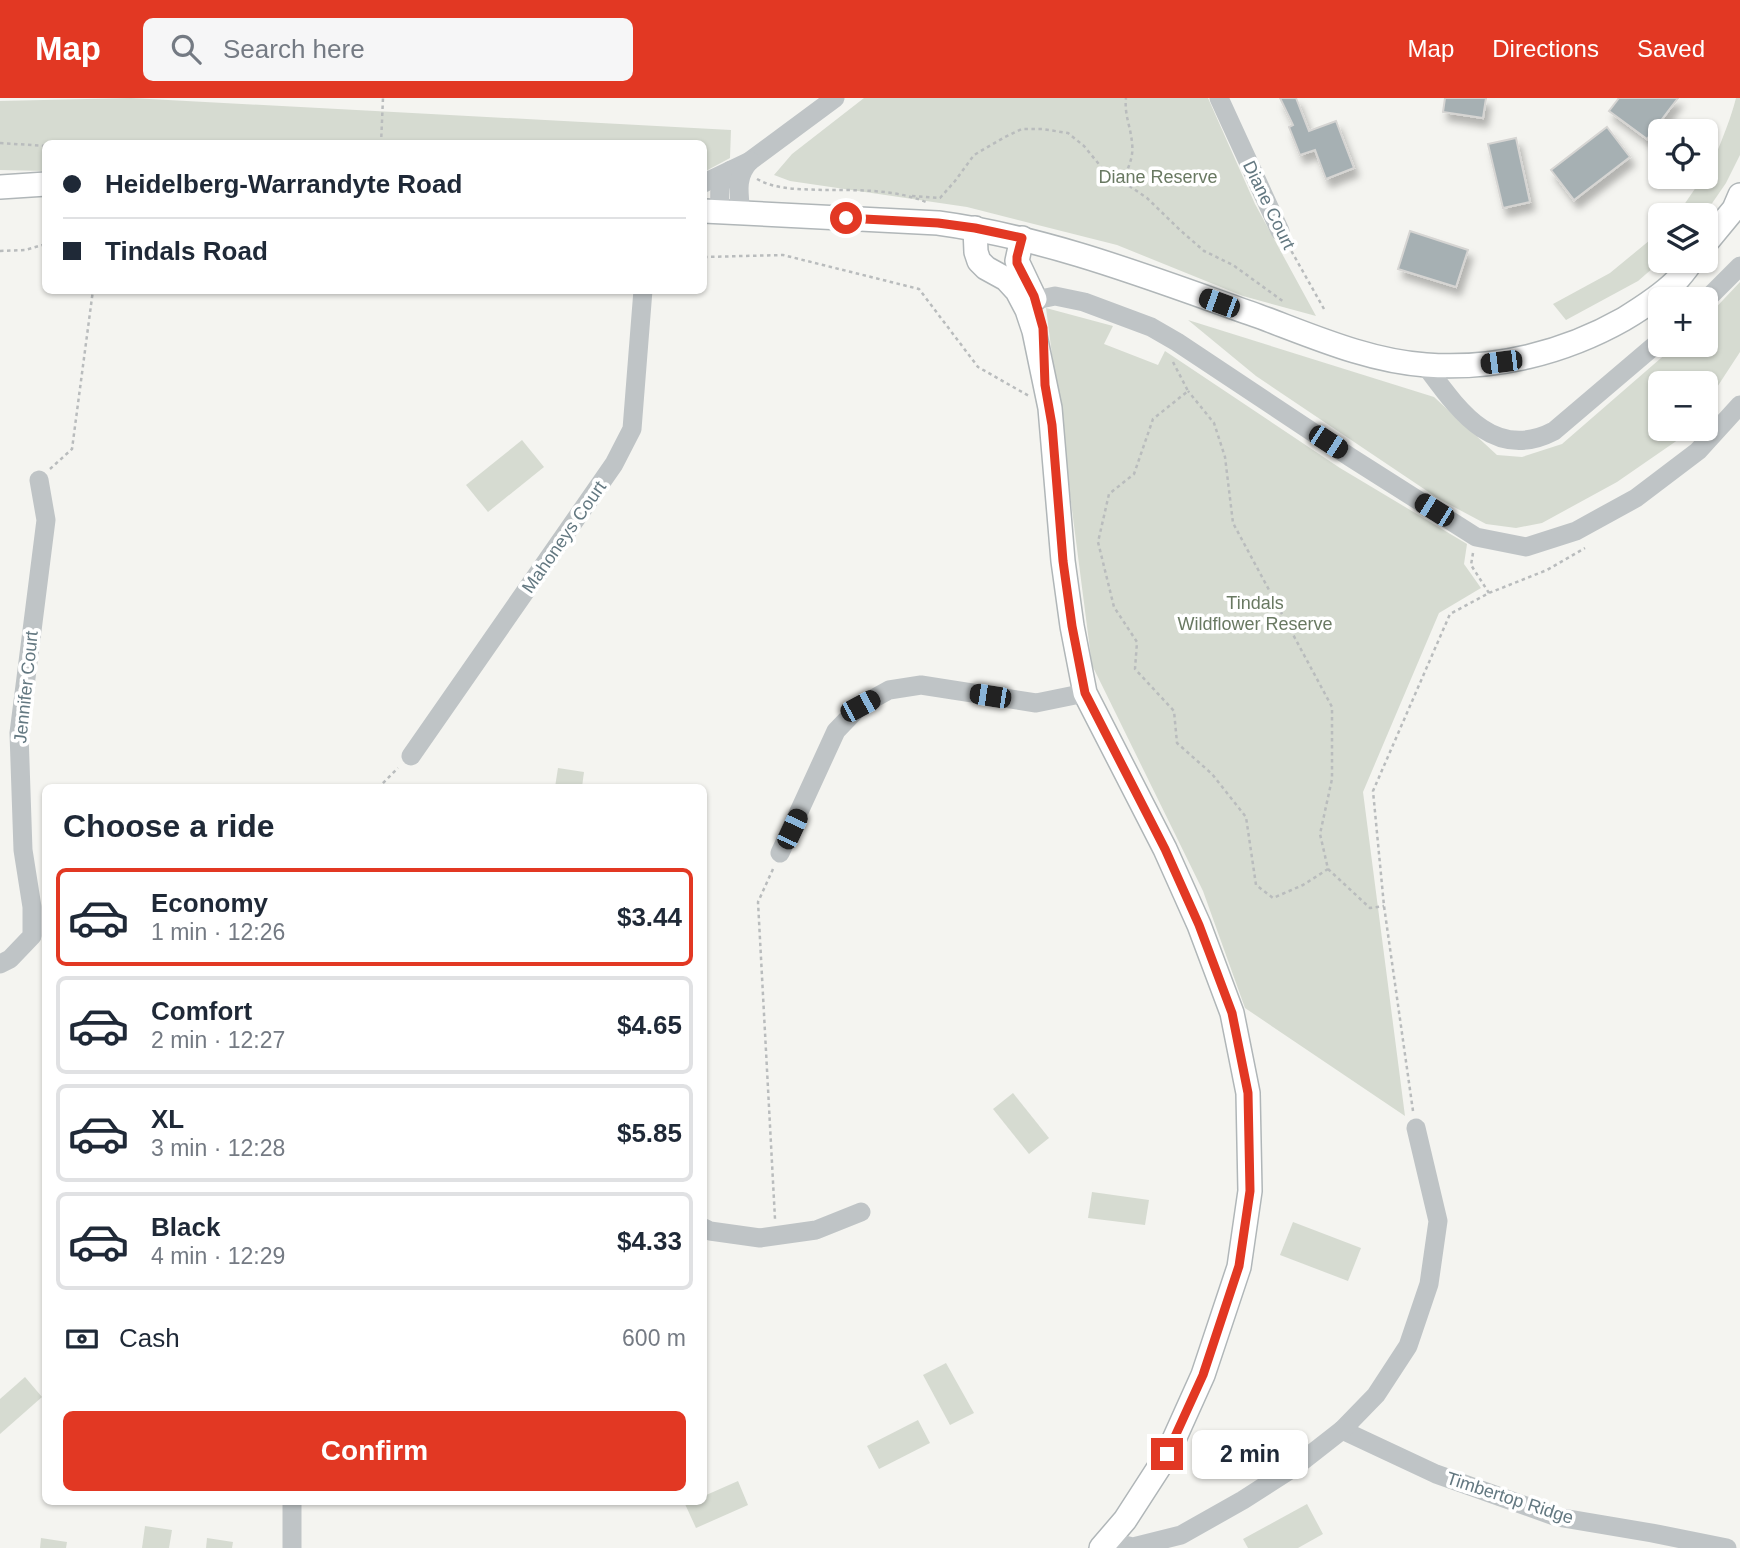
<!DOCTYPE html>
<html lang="en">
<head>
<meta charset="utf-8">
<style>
  body { margin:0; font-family:Helvetica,sans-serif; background:#f6f6f7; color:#1f2937; height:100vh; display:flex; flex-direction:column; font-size:26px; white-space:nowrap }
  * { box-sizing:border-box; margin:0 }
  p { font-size:23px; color:#747a83 }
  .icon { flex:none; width:38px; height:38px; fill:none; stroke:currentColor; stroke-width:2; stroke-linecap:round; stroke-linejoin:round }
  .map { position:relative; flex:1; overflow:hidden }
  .sheet { position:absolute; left:42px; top:686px; width:665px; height:721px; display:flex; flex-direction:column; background:#fff; border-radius:10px; box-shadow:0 2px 5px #0004 }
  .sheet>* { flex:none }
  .top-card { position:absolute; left:42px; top:42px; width:665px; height:154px; border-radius:10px; box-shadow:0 2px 5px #0004; display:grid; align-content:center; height:154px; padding:0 21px; background:#fff }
  .controls { position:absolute; left:1648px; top:21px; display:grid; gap:14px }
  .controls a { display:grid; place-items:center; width:70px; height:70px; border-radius:10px; background:#fff; box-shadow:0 2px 5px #0004; font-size:35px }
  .end { position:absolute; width:32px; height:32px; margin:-16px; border:9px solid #e23823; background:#fff; box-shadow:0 0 0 4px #fff }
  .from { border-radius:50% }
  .bubble { position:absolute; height:49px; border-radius:10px; background:#fff; box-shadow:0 2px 5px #0004; font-size:23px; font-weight:700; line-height:49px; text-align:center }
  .car { position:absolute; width:21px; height:42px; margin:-21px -10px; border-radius:9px; box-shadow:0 0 5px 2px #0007; background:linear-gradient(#222 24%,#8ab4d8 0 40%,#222 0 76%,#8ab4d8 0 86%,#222 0) }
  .top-card b { display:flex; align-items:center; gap:24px; height:66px; font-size:26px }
  .top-card b+b { border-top:2px solid #e0e1e3 }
  .top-card i { width:18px; height:18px; background:#1f2937 }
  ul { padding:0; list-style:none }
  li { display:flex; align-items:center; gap:21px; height:98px; margin:0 14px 10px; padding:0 7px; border:4px solid #e0e1e3; border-radius:10px }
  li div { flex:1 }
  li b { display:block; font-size:26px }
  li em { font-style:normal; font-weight:700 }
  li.current { border-color:#e23823 }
  li>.icon { width:63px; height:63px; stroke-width:1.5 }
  h2 { padding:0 21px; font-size:32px; line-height:84px }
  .pay { display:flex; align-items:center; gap:18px; height:77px; padding:0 21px; font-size:26px }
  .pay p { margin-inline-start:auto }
  .cta { display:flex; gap:14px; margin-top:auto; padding:14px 21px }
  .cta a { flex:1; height:80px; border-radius:10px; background:#e23823; color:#fff; font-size:28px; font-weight:700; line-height:80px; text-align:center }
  header { display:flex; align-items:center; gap:42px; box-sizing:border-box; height:98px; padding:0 35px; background:#e23823; color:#fff }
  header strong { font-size:33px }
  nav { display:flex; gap:38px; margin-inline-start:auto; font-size:24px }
  .search { width:490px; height:63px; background:#f6f6f7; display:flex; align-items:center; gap:18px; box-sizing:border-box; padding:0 24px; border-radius:10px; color:#747a83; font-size:26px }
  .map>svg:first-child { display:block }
  .green { fill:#d6dbd1 }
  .building { fill:#a6b0b3; stroke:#d6d5d3; stroke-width:2; filter:url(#shadow) }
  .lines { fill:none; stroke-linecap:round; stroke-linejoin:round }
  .major-casing { stroke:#b0b6b8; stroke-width:26 }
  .path { stroke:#b9bcbd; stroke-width:2.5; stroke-dasharray:3.5 3.5; stroke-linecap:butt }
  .minor { stroke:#bfc4c6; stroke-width:19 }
  .major { stroke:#fff; stroke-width:23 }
  .route { stroke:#e23823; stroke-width:9 }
  .labels { text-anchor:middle; stroke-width:7; stroke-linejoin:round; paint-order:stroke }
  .park-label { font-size:18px; fill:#697962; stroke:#fff }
  .street-label { font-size:18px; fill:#637881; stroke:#fff }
</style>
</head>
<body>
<header>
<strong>Map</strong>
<div class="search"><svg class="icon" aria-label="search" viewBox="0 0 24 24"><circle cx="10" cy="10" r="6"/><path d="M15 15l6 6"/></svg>Search here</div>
<nav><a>Map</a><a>Directions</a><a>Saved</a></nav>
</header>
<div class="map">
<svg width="1740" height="1450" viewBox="0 0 1740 1450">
  <defs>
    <filter id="shadow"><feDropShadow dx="4.5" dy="8" stdDeviation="3.5" flood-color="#0004"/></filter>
  </defs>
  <rect width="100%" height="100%" fill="#f4f4f0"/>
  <g class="green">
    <polygon points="131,0 731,32 730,60 704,74 704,46 46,46 45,73 0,72 0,3"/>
    <polygon points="864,0 1208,0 1255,106 1316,218 1243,198 1117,147 967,109 790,83 774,77 792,56"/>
    <path d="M1736,0H1740V57L1726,85L1704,117H1677L1703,79H1706C1707,71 1712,66 1715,59C1723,39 1731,20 1736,0Z"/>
    <polygon points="1661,133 1661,163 1638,183 1566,222 1553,206 1610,175"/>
    <polygon points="1740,184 1740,254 1706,306 1706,285 1661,285 1661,331 1690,331 1685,337 1617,384 1542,425 1516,430 1486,426 1439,401 1256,278 1188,222 1434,299 1497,357 1522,359 1562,346 1676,247 1706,247 1706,220"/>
    <polygon points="1046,210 1113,228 1104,246 1158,267 1165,253 1340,370 1467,446 1464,466 1481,490 1439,515 1363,694 1405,1018 1245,910 1203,793 1092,567"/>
    <polygon points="522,342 544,369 488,414 466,387"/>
    <polygon points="558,670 584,674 582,689 555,689"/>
    <polygon points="1013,995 1049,1040 1029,1056 993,1011"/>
    <polygon points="1092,1094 1149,1102 1145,1127 1088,1120"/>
    <polygon points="1293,1124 1361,1150 1348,1183 1280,1157"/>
    <polygon points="946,1265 974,1315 950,1327 923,1277"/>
    <polygon points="25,1279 42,1299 0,1336 0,1301"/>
    <polygon points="918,1322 930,1345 879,1371 867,1348"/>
    <polygon points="738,1383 748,1407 696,1430 685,1406 692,1404 704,1404 704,1398"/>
    <polygon points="1307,1406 1323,1436 1298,1450 1248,1450 1243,1441"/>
    <polygon points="145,1428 172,1432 169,1450 142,1450"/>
    <polygon points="41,1440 67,1444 66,1450 40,1450"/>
    <polygon points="207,1440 233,1444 232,1450 206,1450"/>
  </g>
  <g class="building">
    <polygon points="1280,0 1296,0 1309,33 1336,23 1354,70 1326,81 1315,52 1300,57 1289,29 1293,27"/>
    <polygon points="1445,0 1486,0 1483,20 1443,14"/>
    <polygon points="1619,0 1678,0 1647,41 1609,13"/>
    <polygon points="1607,29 1630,59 1574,102 1551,72"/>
    <polygon points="1516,40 1530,104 1503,110 1488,46"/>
    <polygon points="1410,133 1468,152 1456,189 1398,171"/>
  </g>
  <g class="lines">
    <g class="major-casing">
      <g id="major">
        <polyline points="0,89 46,86"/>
        <path d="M704,113L938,125C1049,140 1153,181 1258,218C1312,238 1368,263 1426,267C1495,272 1564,255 1624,221C1642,210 1661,198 1676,183C1682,177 1687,170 1692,163"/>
        <polyline points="975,130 976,154 979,163 986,170 1006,181 1017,193 1027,212 1034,233 1050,310 1063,463 1072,528 1085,595 1165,751 1199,827 1232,915 1248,995 1250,1093 1239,1169 1203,1277 1167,1357 1125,1422 1101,1450"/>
        <polyline points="1022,140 1017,163 1035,201"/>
        <polyline points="1706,145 1734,111 1740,97"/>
      </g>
    </g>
    <g class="path">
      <polyline points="0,45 46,48"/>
      <polyline points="381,46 383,0"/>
      <path d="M757,81C776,92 800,91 822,92C856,92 894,91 926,104"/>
      <path d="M1122,83C1128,71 1134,59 1132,45C1131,30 1124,16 1126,0"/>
      <polyline points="912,98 940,100 955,83 974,57 1005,39 1022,31 1042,31 1068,35 1084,48 1107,76 1122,83 1147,100 1180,132 1204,153 1233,167 1284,204"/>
      <polyline points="1288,147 1324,211"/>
      <polyline points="0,153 25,152 46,146"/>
      <polyline points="704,159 783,157 919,191 978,269 1029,298"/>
      <polyline points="1173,264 1188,293 1153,321 1134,376 1109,396 1098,444 1114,509 1137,544 1135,571 1174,613 1177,645 1212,676 1246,719 1256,787 1273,800 1303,787 1328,771 1320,736 1332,681 1332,609 1233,425 1225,359 1214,325 1188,293"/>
      <polyline points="50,371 72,351 93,192"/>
      <polyline points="1473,455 1471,467 1489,495"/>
      <polyline points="378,690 398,670"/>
      <polyline points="773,771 758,804 775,1121"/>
      <polyline points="1328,771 1370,810 1384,808"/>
      <polyline points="1413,1013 1384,808 1373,693 1450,516 1489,495 1547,472 1585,450"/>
    </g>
    <g class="minor">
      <polyline points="1219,0 1280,133"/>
      <polyline points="704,85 750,63 835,0"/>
      <path d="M721,114C719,98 717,82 731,72"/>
      <path d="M741,115C739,96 735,78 750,63"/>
      <polyline points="1036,202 1055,198 1084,204 1151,229 1177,244 1350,359 1476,439 1526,449 1576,433 1636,400 1698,353 1740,307"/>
      <polyline points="1706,202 1740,168"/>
      <path d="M1425,267C1457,310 1493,365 1554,333L1661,242"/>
      <polyline points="411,658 614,366 632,331 643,192"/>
      <polyline points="780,755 836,633 860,608 889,592 921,587 1036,605 1085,595"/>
      <polyline points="0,866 10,861 32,838 32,809 23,752 19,635 46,422 39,382"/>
      <polyline points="704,1130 710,1133 760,1140 816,1132 861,1114"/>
      <polyline points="1342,1332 1436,1376 1557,1419 1652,1435 1727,1450"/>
      <polyline points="1107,1443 1133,1449 1181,1437 1243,1402 1296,1368 1342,1332 1376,1297 1408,1248 1429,1186 1438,1123 1416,1030"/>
      <polyline points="292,1450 292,1404"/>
    </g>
    <use href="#major" class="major"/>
  </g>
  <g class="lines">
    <polyline class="route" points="846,120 938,125 975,130 1022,140 1017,159 1017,165 1034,198 1043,230 1045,287 1052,327 1063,463 1072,528 1085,595 1165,751 1199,827 1232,915 1248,995 1250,1093 1239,1168 1203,1277 1167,1356"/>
  </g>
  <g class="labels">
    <g class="park-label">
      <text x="1158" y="85">Diane Reserve</text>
      <text x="1255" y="511">Tindals<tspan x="1255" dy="21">Wildflower Reserve</tspan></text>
    </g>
    <g class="street-label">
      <text transform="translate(1269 107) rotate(64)" y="6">Diane Court</text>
      <text transform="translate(564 439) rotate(-55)" y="6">Mahoneys Court</text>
      <text transform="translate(26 589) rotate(-84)" y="6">Jennifer Court</text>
      <text transform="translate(1510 1400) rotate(18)" y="6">Timbertop Ridge</text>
    </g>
  </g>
</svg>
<div class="controls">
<a><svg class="icon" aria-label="locate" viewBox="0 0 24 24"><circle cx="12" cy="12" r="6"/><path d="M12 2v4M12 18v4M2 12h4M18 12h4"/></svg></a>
<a><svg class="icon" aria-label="layers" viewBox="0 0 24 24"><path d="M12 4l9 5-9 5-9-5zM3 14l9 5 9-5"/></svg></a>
<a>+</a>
<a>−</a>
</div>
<i class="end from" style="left:846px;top:120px"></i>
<i class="end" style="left:1167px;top:1356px"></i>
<div class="bubble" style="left:1192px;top:1332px;width:116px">2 min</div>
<i class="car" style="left:1219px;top:205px;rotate:290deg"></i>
<i class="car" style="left:1501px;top:264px;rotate:263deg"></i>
<i class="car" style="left:1328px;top:344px;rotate:123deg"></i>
<i class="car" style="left:1434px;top:412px;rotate:302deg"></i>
<i class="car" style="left:990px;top:598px;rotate:279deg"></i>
<i class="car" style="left:860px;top:608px;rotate:62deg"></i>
<i class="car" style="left:792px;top:731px;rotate:25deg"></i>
<div class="top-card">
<b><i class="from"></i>Heidelberg-Warrandyte Road</b>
<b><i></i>Tindals Road</b>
</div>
<section class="sheet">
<h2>Choose a ride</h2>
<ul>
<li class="current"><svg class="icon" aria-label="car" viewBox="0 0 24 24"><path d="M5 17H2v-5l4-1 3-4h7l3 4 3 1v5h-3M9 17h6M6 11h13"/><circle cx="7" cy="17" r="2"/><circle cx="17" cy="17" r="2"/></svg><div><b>Economy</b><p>1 min · 12:26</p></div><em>$3.44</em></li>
<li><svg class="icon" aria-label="car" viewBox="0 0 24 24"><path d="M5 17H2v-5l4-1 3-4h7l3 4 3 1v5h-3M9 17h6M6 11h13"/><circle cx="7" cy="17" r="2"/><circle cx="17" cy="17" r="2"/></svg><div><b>Comfort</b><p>2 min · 12:27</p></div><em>$4.65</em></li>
<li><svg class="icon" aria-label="car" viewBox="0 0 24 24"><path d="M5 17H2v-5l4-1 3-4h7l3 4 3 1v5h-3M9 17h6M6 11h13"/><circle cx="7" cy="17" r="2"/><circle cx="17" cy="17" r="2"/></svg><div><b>XL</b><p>3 min · 12:28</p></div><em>$5.85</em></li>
<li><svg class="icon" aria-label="car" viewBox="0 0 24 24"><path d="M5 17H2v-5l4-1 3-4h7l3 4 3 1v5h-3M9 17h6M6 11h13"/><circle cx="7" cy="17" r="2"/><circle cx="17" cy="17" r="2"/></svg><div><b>Black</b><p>4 min · 12:29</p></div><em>$4.33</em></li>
</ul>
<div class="pay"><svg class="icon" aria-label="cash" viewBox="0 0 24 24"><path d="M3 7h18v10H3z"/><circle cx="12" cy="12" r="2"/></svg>Cash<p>600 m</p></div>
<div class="cta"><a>Confirm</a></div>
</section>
</div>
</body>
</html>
